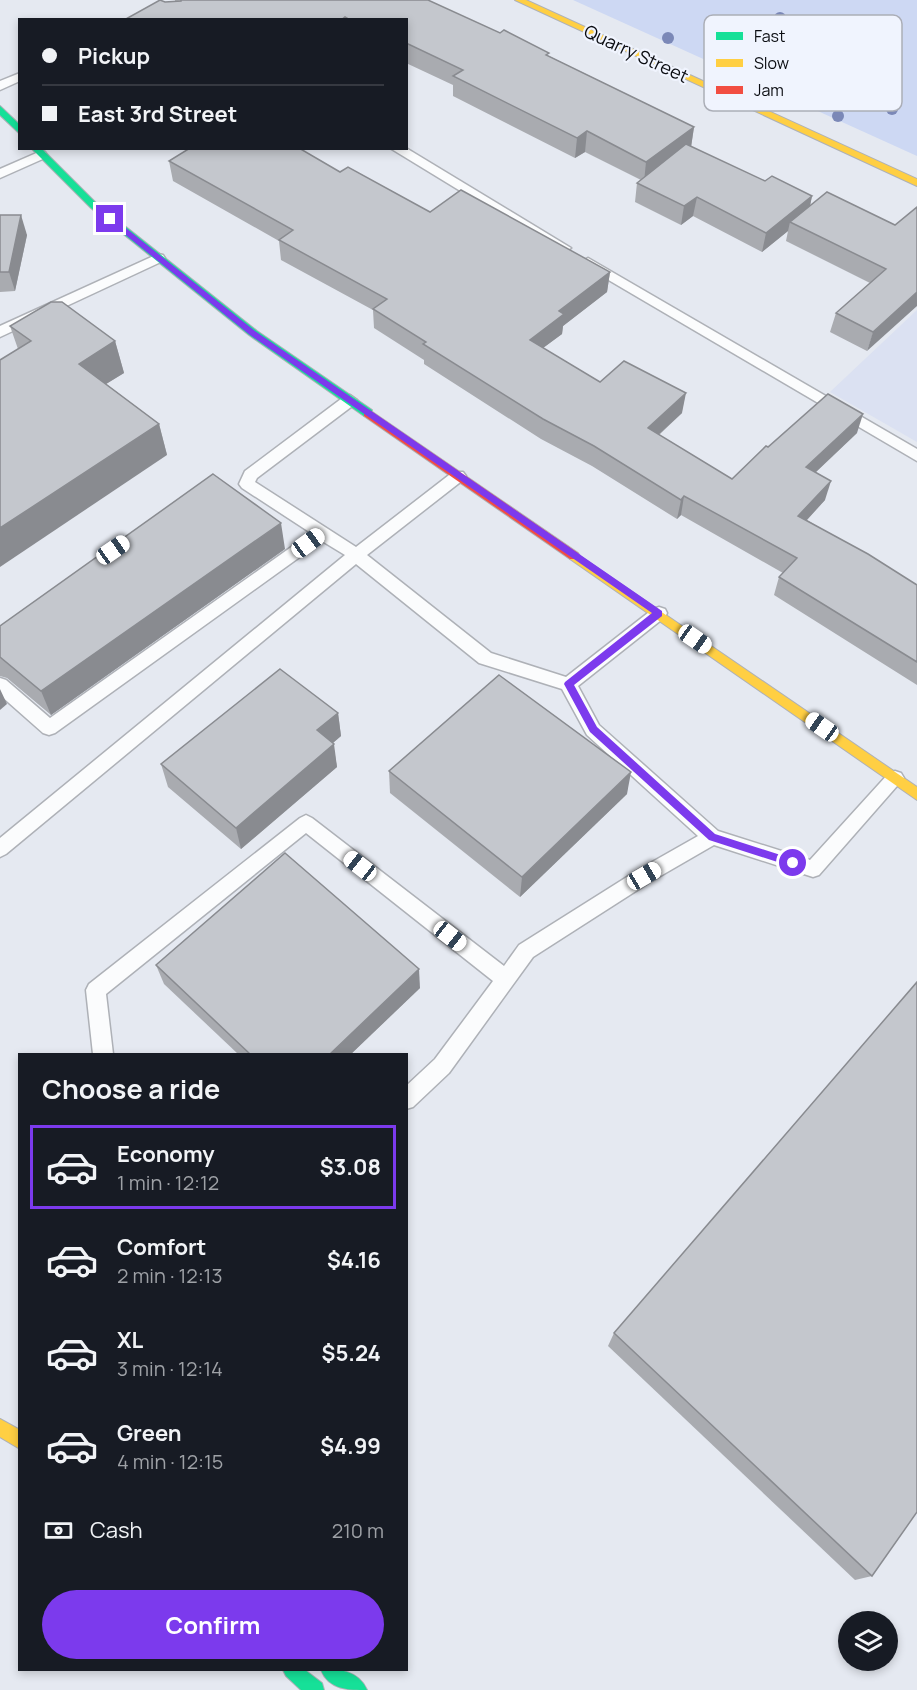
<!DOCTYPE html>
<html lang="en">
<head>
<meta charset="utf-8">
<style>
  body { margin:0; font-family:Manrope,sans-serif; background:#242831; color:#f1f3f6; height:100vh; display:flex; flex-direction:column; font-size:22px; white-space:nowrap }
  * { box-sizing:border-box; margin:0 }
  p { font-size:20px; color:#9ea1a6 }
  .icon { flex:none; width:33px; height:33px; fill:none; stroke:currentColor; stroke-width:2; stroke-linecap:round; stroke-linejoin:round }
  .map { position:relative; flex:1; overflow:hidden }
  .side { position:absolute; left:18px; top:1053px; width:390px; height:618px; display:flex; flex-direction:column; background:#171b24; border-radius:0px; box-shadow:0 3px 9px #0003 }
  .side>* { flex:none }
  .guide { position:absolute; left:18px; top:18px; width:390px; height:132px; border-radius:0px; box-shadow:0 3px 9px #0003; display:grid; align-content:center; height:132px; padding:0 24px; background:#171b24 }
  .buttons { position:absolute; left:838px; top:1611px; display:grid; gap:12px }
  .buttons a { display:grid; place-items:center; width:60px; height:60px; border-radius:50%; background:#171b24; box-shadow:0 3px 9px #0003; font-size:30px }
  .end { position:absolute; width:27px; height:27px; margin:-14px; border:8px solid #7c3aed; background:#fff; box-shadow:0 0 0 3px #fff }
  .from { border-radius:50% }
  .car { position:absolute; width:18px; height:36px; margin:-18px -9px; border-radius:8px; box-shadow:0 0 4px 2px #0007; background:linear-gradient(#fff 24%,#345 0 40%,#fff 0 76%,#345 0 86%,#fff 0) }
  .guide b { display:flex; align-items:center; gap:21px; height:57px; font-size:22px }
  .guide b+b { border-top:2px solid #363941 }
  .guide i { width:15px; height:15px; background:#f1f3f6 }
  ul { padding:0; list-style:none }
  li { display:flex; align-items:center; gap:18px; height:84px; margin:0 12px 9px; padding:0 12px; border:3px solid transparent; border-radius:0px }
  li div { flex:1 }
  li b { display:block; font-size:22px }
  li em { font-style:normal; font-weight:700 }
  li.on { border-color:#7c3aed }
  li>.icon { width:54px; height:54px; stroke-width:1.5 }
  h2 { padding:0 24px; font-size:27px; line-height:72px }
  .pay { display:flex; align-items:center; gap:15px; height:66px; padding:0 24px; font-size:22px }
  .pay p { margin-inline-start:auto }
  .action { display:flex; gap:12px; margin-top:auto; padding:12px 24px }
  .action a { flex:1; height:69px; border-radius:36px; background:#7c3aed; color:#fff; font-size:24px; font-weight:700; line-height:69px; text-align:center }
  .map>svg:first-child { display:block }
  .built { fill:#dbe1f2 }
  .green { fill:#cdd8f3 }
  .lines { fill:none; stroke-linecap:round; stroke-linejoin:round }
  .lane-casing { stroke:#aeb1b7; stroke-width:3 }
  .fast-casing { stroke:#aeb1b7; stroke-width:2 }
  .slow-casing { stroke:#aeb1b7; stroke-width:2 }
  .jam-casing { stroke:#aeb1b7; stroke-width:2 }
  .lane { fill:#fbfcfd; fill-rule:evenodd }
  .fast { fill:#16e098; fill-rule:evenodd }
  .slow { fill:#ffcf43; fill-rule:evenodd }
  .jam { fill:#f24e42; fill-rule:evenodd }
  .tree { fill:#7b88b7 }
  .wall { fill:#a9abb0 }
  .shaded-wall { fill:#898b90 }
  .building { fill:#c4c7cd; stroke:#898b90; stroke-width:1.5 }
  .route { fill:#7c3aed }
  .labels { text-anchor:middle; stroke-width:4.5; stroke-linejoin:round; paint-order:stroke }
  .far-street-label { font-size:18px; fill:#0a0c11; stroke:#f0f4fe }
  .key { fill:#f0f4fe; stroke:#abaeb7; stroke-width:1.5 }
  .key-label { font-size:16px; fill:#0a0c11 }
</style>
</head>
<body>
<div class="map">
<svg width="917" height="1690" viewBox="0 0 917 1690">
  <rect width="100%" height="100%" fill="#e5e9f1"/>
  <polygon class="built" points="917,310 917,442 830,392"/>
  <polygon class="green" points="573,0 917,0 917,156"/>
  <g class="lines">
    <g class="lane-casing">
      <g id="lane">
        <polygon points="20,73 20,81 0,90 0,81"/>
        <polygon points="390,148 406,148 571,248 564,252 559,251"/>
        <polygon points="41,151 45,152 47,155 45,158 0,178 0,169"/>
        <polygon points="158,254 163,255 165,258 163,261 0,337 0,326"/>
        <polygon points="588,258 917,449 917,461 583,265 581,262"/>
        <polygon points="350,395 357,400 355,404 257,478 255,482 356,547 453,472 463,472 466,476 463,480 367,555 491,653 566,677 653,609 659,607 665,609 667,613 665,617 578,686 599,725 718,831 810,860 889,773 895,771 901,773 904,778 819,875 813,877 714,845 650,882 533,957 449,1073 413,1107 406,1109 406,1086 435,1059 493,981 306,833 106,994 113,1054 93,1054 86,990 89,984 300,818 306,815 312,818 504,966 519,945 638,870 698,836 587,735 562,689 479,663 356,564 6,854 0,857 0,838 345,555 322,541 55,733 49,735 43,733 0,695 0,678 6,680 50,718 311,533 242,488 239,484 245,471 345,396"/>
      </g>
    </g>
    <g class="fast-casing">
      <g id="fast">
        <polygon points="0,106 20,125 20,134 0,115"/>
        <polygon points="31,148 41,148 97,204 257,331 372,410 372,416 364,416 249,335 91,208"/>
        <polygon points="283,1670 305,1670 322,1683 324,1690 301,1690 286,1676"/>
        <path d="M321,1670C338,1668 359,1671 367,1690C349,1690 329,1690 321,1670Z"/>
      </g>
    </g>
    <g class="slow-casing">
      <g id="slow">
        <polygon points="515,0 526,0 917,179 917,186"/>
        <polygon points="574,552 917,787 917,800 570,559 568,556"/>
        <polygon points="0,1419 20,1430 20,1449 0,1437"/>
      </g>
    </g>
    <g class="jam-casing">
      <polygon id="jam" points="368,409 578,553 580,556 578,559 570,559 364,416 364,410"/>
    </g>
    <use href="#lane" class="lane"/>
    <use href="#fast" class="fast"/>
    <use href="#slow" class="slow"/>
    <use href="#jam" class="jam"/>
  </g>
  <g class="tree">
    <circle cx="780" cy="18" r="6"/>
    <circle cx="668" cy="38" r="6"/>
    <circle cx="892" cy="109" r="6"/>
    <circle cx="838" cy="116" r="6"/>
  </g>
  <g class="wall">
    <polygon points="175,0 428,0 549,56 694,127 691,147 765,181 812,196 810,206 895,225 917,207 867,351 830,332 836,313 870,283 786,241 788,231 762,252 693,216 681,225 635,202 637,183 641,180 585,152 575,158 453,96 453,85 406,63 406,20 124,20 165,2 175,2"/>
    <polygon points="169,161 340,172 430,212 610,272 607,292 563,326 562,334 543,348 600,382 682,413 659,435 732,479 768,447 857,433 815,473 825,500 807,520 917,585 917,685 774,595 779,577 783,573 681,515 677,519 592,466 541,439 424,364 424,360 374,328 373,310 281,260 279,241 173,181"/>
    <polygon points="0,215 27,235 15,291 0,292"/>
    <polygon points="10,326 115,341 124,373 106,384 159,424 167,455 18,349"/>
    <polygon points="285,549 51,715 7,678 0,676 0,626"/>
    <polygon points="338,713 341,736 333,743 337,767 241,849 168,787 161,764"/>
    <polygon points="389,771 627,794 520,897 390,793"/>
    <polygon points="156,965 420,988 351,1054 238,1054 164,984"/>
    <polygon points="614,1333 872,1576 855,1580 608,1346"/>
  </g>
  <g class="shaded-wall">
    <polygon points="694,127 691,147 644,182 646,162"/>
    <polygon points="587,131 585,152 575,158 577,138"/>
    <polygon points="812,196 808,215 790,222 788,231 762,252 766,233"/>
    <polygon points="697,197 693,216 681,225 684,206"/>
    <polygon points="21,215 27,235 15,291 9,272"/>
    <polygon points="610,272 607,292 563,326 562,334 528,359 530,340 559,311"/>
    <polygon points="917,292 917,306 867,351 873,332"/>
    <polygon points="115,341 124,373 88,395 79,364"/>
    <polygon points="686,393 682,413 645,447 648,428"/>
    <polygon points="863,414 857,433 800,487 806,467"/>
    <polygon points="159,424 167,455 0,567 0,528"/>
    <polygon points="831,481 825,500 793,535 798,516"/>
    <polygon points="684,496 681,515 677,519 681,500"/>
    <polygon points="281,523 285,549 51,715 41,691"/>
    <polygon points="0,689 7,704 0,710"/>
    <polygon points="338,713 341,736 321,753 317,730"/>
    <polygon points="334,744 337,767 241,849 236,828"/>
    <polygon points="631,772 627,794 520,897 522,877"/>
    <polygon points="419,969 420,988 351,1054 330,1054"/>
  </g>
  <g class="building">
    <polygon points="160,0 165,2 181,1 181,0 428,0 500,33 504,30 549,53 546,55 694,127 646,162 587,131 577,138 453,76 463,70 406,43 406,20 350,20 345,17 341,20 124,20"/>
    <polygon points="686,144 765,181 772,176 812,196 766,233 697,197 684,206 637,183"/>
    <polygon points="190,148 299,148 340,172 348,167 430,212 461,190 610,272 559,311 564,314 530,340 600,382 624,361 686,393 648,428 732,479 766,446 768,447 828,394 863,414 806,467 831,481 798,516 868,554 917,585 917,662 779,577 797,558 684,496 681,500 594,446 543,419 423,344 426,342 373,309 387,299 279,240 293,230 169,161"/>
    <polygon points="827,192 895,225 917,207 917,292 873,332 836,313 886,269 790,222"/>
    <polygon points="0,215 21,215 9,272 0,272"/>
    <polygon points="51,302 62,302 115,341 79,364 159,424 0,528 0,360 31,341 10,326"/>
    <polygon points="213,474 281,523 41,691 0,657 0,626"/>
    <polygon points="280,669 338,713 317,730 334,744 236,828 161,764"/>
    <polygon points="499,675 631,772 522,877 389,771"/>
    <polygon points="285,853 419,969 330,1054 250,1054 156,965"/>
    <polygon points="917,982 917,1512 872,1576 614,1333"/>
  </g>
  <polygon class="route" points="107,217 112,217 255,331 662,611 662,616 574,685 597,727 715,834 796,860 796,866 793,867 709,840 590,732 564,684 565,682 652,613 250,335 107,220"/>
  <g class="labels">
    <g class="far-street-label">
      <text transform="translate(636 54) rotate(25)" y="6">Quarry Street</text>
    </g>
  </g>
  <rect x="704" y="15" width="198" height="96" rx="9" class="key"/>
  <rect x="716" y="32" width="27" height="8" fill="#16e098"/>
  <rect x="716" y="59" width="27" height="8" fill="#ffcf43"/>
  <rect x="716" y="86" width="27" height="8" fill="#f24e42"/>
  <g class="key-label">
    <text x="754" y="42">Fast</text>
    <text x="754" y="69">Slow</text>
    <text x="754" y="96">Jam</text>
  </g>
</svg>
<div class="buttons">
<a><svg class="icon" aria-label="layers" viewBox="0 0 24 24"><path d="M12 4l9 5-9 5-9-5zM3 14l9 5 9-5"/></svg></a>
</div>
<i class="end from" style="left:793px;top:863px"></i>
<i class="end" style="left:110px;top:219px"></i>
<i class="car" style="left:308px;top:543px;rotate:54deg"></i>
<i class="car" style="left:113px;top:550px;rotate:55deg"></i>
<i class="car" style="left:695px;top:639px;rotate:125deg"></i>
<i class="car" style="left:822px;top:727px;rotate:305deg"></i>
<i class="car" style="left:360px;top:866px;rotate:308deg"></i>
<i class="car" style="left:644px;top:876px;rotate:60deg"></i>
<i class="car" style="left:450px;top:936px;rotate:128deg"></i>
<div class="guide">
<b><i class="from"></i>Pickup</b>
<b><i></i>East 3rd Street</b>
</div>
<section class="side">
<h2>Choose a ride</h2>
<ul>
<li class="on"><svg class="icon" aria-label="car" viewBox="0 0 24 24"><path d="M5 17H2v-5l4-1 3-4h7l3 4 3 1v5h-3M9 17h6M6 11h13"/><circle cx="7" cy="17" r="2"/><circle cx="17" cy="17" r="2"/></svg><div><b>Economy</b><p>1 min · 12:12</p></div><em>$3.08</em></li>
<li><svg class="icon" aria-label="car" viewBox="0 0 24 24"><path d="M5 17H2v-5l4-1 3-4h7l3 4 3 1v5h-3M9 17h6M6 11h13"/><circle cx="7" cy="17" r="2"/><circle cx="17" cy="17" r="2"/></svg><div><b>Comfort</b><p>2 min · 12:13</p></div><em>$4.16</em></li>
<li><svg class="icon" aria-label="car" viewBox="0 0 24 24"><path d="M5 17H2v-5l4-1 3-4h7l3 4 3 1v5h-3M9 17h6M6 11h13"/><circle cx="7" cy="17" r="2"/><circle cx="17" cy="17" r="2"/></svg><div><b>XL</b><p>3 min · 12:14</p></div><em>$5.24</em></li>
<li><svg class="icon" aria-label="car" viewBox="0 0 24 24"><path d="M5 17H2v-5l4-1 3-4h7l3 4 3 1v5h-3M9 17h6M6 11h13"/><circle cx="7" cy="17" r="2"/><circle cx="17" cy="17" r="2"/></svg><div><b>Green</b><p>4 min · 12:15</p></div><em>$4.99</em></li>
</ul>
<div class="pay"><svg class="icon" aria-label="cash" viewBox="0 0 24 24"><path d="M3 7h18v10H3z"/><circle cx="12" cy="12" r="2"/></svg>Cash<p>210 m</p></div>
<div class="action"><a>Confirm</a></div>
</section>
</div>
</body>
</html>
